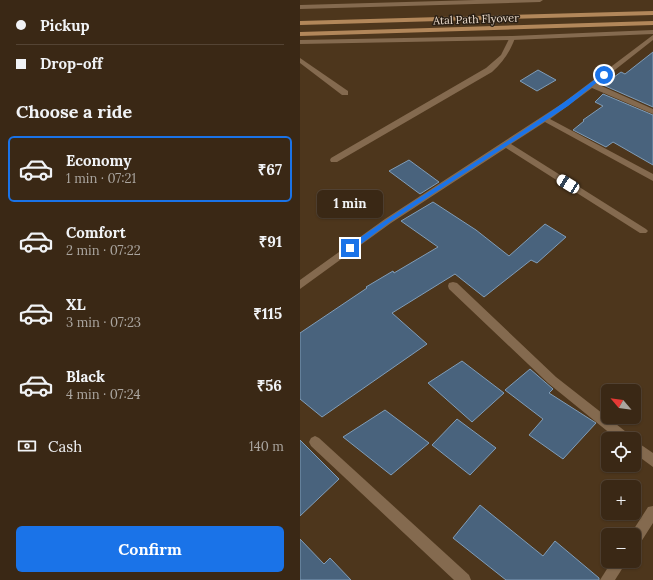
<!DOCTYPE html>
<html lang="en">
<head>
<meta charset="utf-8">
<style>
  body { margin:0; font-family:Lora,serif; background:#453422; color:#f1f3f6; height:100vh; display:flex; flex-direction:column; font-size:15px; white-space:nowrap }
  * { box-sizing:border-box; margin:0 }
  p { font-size:13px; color:#aba6a0 }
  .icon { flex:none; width:22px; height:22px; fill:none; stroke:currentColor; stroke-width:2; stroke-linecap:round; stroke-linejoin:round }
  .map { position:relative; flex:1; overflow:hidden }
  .drawer { display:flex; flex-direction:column; background:#3a2815; width:300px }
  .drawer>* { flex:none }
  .hud { display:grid; align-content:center; height:88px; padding:0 16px; background:#3a2815 }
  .needle { width:26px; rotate:299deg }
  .controls { position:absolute; left:301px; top:384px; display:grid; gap:8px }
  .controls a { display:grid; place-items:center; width:40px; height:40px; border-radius:6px; background:#3a2815; box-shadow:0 1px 3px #0004,0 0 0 1px #544434; font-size:20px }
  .end { position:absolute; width:18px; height:18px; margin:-9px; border:5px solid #1a73e8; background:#fff; box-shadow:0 0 0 2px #fff }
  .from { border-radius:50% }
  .bubble { position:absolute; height:28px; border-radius:6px; background:#3a2815; box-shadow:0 1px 3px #0004,0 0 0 1px #544434; font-size:13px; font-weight:700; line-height:28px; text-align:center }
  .car { position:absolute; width:12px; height:24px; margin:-12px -6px; border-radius:5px; box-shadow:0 0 3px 1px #0007; background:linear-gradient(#fff 24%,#345 0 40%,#fff 0 76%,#345 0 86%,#fff 0) }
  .hud b { display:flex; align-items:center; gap:14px; height:38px; font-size:15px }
  .hud b+b { border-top:1px solid #544434 }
  .hud i { width:10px; height:10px; background:#f1f3f6 }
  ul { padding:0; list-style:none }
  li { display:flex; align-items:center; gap:12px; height:66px; margin:0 8px 6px; padding:0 8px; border:2px solid transparent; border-radius:6px }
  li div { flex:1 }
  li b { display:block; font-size:15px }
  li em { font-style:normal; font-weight:700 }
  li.current { border-color:#1a73e8 }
  li>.icon { width:36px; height:36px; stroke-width:1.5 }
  h2 { padding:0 16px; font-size:18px; line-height:48px }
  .pay { display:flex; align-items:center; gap:10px; height:44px; padding:0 16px; font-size:15px }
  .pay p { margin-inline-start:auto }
  .primary-button { display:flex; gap:8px; margin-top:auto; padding:8px 16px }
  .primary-button a { flex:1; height:46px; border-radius:6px; background:#1a73e8; color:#fff; font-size:16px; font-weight:700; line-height:46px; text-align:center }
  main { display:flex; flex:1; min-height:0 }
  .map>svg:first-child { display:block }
  .building { fill:#49637d; stroke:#809db8 }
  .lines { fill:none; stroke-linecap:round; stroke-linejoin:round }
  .minor { fill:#846a4f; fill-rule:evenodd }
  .tertiary { fill:#846a4f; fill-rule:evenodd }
  .primary { fill:#b2875a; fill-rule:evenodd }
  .route { fill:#1a73e8 }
  .labels { text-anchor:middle; stroke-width:3; stroke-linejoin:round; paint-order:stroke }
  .far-street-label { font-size:11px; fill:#e7d8c9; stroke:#2b2015 }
</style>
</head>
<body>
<main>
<section class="drawer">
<div class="hud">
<b><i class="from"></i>Pickup</b>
<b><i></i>Drop-off</b>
</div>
<h2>Choose a ride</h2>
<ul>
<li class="current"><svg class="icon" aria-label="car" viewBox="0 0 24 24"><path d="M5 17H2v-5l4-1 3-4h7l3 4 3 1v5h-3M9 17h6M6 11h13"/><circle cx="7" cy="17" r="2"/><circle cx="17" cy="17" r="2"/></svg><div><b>Economy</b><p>1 min · 07:21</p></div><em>₹67</em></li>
<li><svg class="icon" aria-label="car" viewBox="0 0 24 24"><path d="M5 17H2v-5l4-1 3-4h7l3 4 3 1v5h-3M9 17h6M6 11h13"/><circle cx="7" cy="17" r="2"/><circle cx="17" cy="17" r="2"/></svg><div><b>Comfort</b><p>2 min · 07:22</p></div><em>₹91</em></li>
<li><svg class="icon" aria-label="car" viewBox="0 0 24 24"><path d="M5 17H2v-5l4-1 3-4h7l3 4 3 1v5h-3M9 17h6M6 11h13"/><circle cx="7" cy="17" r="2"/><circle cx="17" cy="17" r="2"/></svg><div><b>XL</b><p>3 min · 07:23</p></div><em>₹115</em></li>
<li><svg class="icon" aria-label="car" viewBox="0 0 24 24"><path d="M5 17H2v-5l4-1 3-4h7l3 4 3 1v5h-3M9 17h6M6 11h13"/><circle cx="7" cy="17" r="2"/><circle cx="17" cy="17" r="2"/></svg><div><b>Black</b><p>4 min · 07:24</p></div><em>₹56</em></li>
</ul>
<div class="pay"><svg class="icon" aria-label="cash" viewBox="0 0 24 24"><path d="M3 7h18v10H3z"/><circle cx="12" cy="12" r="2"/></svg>Cash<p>140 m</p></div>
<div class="primary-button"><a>Confirm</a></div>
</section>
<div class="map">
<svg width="353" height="580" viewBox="0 0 353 580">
  <rect width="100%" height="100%" fill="#4d361c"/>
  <g class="building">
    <polygon points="353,52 353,107 303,85 321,72 325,74"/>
    <polygon points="238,70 256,80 237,91 220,81"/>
    <polygon points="303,94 353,115 353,165 313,142 306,147 273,130 284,121 283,120 303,106 295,102"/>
    <polygon points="109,160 139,182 120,194 89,171"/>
    <polygon points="133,202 176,230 209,256 245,224 266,237 237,263 231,260 184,297 155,274 92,313 127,344 22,417 0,399 0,333 67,288 66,287 93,271 94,273 138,247 101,221"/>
    <polygon points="162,361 204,393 172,422 128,383"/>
    <polygon points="230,369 253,389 249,393 296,423 263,459 229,435 243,419 205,390"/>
    <polygon points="85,410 129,443 91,475 43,437"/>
    <polygon points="157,419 196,448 170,475 132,445"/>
    <polygon points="0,440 39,479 0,516"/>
    <polygon points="180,505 243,556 255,541 299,578 299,580 206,580 153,538"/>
    <polygon points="0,539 24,564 30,558 51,580 0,580"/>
  </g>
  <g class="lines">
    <g class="minor">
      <polygon points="353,35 353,40 297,84 353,109 353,114 292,88 250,119 353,174 353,181 245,122 211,144 346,229 348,231 346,233 340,233 206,148 91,223 0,289 0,280 85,219 263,103"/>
      <path d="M210,37L215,38C210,52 203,62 192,72L37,162H31L30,160L31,158L186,68L201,55Z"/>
      <polygon points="0,58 48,91 48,95 42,95 0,63"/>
      <polygon points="153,282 157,283 256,377 330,435 332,439 317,439 248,383 149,289 148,286 149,283"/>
      <polygon points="15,436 19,438 169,575 171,580 154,580 11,446 9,442 11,438"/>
      <polygon points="334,440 353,453 353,467 334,453"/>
      <polygon points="353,506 353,523 339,545 334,547 334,535 330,535 348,507"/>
      <polygon points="312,561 327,561 315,580 300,580"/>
    </g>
    <g class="tertiary">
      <polygon points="176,0 243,0 240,2 0,9 0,5"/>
      <polygon points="353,30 353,34 212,40 0,44 0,40 212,36"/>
    </g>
    <g class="primary">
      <polygon points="353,11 353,15 0,25 0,21"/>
      <polygon points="353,21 353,25 0,36 0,32"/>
    </g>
  </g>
  <path class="route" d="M302,74L306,75L268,106L90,222L53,250H48V246C131,187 221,137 302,74Z"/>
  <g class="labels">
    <g class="far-street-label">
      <text transform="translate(176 19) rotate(-2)" y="4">Atal Path Flyover</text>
    </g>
  </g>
</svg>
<div class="controls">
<a><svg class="needle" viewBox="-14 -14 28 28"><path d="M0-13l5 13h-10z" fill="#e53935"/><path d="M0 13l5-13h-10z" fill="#aba6a0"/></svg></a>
<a><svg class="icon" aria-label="locate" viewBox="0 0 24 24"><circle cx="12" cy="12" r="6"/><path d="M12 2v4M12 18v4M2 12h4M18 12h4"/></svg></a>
<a>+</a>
<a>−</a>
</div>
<i class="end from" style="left:304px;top:75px"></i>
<i class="end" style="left:50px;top:248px"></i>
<div class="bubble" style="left:17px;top:190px;width:66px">1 min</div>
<i class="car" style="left:268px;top:184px;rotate:302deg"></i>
</div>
</main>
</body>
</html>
